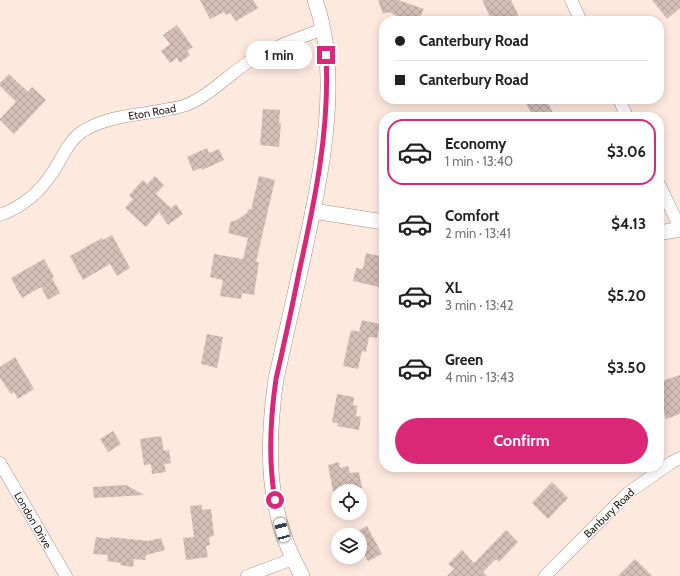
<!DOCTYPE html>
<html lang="en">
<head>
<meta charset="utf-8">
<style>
  body { margin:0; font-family:Cabin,sans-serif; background:#f2f2f2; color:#202124; height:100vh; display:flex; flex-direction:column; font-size:15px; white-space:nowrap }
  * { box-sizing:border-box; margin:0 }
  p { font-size:13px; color:#757577 }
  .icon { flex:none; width:22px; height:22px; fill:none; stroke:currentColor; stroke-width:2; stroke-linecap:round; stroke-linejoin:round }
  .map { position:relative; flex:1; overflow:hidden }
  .sheet { position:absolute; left:379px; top:112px; width:285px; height:360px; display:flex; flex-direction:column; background:#fff; border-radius:16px; box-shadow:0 2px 10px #0003 }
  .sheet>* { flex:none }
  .hud { position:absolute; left:379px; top:16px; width:285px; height:88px; border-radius:16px; box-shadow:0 2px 10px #0003; display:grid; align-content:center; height:88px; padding:0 16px; background:#fff }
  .controls { position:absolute; left:331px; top:484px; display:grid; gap:8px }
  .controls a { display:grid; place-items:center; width:36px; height:36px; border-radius:50%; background:#fff; box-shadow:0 2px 10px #0003; font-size:20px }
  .end { position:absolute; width:18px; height:18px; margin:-9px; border:5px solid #db2777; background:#fff; box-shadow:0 0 0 2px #fff }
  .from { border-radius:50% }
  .bubble { position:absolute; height:28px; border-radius:14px; background:#fff; box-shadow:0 2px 10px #0003; font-size:13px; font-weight:700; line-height:28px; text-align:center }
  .car { position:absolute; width:12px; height:24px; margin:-12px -6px; border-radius:5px; box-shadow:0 0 3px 1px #0007; background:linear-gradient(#fff 24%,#345 0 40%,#fff 0 76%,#345 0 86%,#fff 0) }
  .hud b { display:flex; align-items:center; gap:14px; height:38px; font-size:15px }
  .hud b+b { border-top:1px solid #e0e0e0 }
  .hud i { width:10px; height:10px; background:#202124 }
  ul { padding:7px 0 0; list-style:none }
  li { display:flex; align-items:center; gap:12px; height:66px; margin:0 8px 6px; padding:0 8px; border:2px solid transparent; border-radius:16px }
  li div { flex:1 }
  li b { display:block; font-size:15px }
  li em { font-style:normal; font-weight:700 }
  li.on { border-color:#db2777 }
  li>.icon { width:36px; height:36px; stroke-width:1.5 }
  .primary-button { display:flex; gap:8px; margin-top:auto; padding:8px 16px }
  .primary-button a { flex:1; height:46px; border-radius:24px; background:#db2777; color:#fff; font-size:16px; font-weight:700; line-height:46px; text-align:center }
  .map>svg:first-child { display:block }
  .building { fill:url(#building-cross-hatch) }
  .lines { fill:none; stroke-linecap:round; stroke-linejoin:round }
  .minor-casing { stroke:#a28f85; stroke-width:13 }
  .tertiary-casing { stroke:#a28f85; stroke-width:16 }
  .minor { stroke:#fff; stroke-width:12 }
  .tertiary { stroke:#fff; stroke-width:15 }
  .route { stroke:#db2777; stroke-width:5 }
  .labels { text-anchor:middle; stroke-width:3; stroke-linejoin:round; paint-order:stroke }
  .street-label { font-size:11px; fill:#251d1a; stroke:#fff }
</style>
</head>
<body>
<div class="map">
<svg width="680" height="576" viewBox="0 0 680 576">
  <defs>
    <pattern id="building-cross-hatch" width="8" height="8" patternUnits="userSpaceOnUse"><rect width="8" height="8" fill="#d4bfb6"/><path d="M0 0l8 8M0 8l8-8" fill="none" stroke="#b6a49c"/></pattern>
  </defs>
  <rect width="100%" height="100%" fill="#fee9df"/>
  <g class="building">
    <polygon points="200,0 253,0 258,8 236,21 230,13 226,15 224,12 210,19"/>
    <polygon points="378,0 398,0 424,9 418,21 407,21 389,12 383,14"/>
    <polygon points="482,0 511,0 521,21 492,21"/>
    <polygon points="652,0 680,0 680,8 667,19"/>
    <polygon points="177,25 193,47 187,51 190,55 180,63 177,58 170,63 161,51 170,44 163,35"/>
    <polygon points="9,74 28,92 32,87 46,100 14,134 0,120 0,119 16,102 0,86 0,83"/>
    <polygon points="524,99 546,99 555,117 533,117"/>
    <polygon points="263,109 280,110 279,123 281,123 279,147 260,145"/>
    <polygon points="207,148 209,153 219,149 224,160 202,170 201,168 193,171 187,157"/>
    <polygon points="155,176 164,185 156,194 171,208 176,204 183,214 168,225 159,212 146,227 125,208 133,199 129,195 143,180 147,184"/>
    <polygon points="259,176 275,180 256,262 259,262 254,295 242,293 241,299 220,296 223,280 210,277 214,254 243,259 248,238 228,233 231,221 235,221 247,213 248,209 251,210"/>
    <polygon points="112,235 130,268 117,276 110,264 83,280 70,256 102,238 103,240"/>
    <polygon points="366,253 384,257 384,288 353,281 356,268 363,269"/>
    <polygon points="44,259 54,277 52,278 60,293 48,300 41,287 22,298 11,278"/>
    <polygon points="362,320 380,324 377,338 369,337 366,352 362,351 358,369 343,366 351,330 359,332"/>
    <polygon points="207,334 223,337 217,368 201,364"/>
    <polygon points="15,357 34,389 18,399 14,392 11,394 0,378 0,367"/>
    <polygon points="680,375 680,414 666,419 663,409 659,411 659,382"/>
    <polygon points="337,394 354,397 353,405 357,406 356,416 361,417 359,430 337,426 338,423 332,422"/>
    <polygon points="113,431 121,444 108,452 100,439"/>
    <polygon points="161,436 164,451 169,450 171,463 164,464 166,472 152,474 151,464 144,465 140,439"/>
    <polygon points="339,462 340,468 348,466 350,473 359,472 362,488 350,491 333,491 328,465"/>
    <polygon points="552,482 568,498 548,519 532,503"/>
    <polygon points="126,485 144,495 94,498 93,487"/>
    <polygon points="202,505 202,510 211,509 214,536 209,537 210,545 206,546 208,557 186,560 183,538 194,537 190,506"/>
    <polygon points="367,526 382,554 368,561 360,546 360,535 354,535 353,534"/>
    <polygon points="506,530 518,542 499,562 496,559 483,572 487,576 447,576 454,569 448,564 462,550 474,563"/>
    <polygon points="96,537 110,539 110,537 148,541 161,538 165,550 146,555 145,560 134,559 133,567 120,565 121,563 107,561 108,555 93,554"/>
    <polygon points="635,559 652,576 618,576"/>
  </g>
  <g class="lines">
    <g class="minor-casing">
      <g id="minor">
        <polyline points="571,0 581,21"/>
        <polyline points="619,99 627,117"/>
        <polyline points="659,184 680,228"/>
        <path d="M0,215C22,207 40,192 53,172C62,158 69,140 83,131C106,117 134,115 159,111C168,109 178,108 186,105C210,96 231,72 253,59C275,46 300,38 323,29"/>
        <polyline points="0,463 66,576"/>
        <polyline points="247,576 293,559"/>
        <polyline points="545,576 628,493 672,462 680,458"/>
      </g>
    </g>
    <g class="tertiary-casing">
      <g id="tertiary">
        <polyline points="313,211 384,222"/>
        <polyline points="659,233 680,229"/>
        <path d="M302,576C266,512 266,450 276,379C285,339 294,298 303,258C320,179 343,78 315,0"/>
      </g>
    </g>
    <use href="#minor" class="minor"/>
    <use href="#tertiary" class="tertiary"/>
  </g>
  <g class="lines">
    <path class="route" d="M275,500C268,459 270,420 276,379C284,344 292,308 299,272C315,200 330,129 326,55"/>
  </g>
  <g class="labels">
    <g class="street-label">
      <text transform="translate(152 112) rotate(-10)" y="4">Eton Road</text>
      <text transform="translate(609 513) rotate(-44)" y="4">Banbury Road</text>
      <text transform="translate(33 520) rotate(60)" y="4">London Drive</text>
    </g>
  </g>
</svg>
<div class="controls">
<a><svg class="icon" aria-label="locate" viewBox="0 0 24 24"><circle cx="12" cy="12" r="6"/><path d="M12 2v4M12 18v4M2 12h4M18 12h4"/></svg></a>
<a><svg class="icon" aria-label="layers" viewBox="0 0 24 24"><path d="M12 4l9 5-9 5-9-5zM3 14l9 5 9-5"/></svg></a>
</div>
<i class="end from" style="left:275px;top:500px"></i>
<i class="end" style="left:326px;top:55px"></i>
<div class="bubble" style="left:246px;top:41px;width:66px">1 min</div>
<i class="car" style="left:282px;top:530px;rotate:345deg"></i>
<div class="hud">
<b><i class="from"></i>Canterbury Road</b>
<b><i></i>Canterbury Road</b>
</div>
<section class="sheet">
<ul>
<li class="on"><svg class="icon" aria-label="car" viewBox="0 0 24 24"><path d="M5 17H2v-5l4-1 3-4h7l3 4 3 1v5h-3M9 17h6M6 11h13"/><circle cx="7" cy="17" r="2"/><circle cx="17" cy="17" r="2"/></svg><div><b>Economy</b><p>1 min · 13:40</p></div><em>$3.06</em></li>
<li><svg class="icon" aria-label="car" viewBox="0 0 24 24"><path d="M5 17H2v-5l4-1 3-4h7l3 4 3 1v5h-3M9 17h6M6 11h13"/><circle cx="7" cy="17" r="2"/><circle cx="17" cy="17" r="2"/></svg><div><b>Comfort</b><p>2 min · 13:41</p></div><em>$4.13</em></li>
<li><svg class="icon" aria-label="car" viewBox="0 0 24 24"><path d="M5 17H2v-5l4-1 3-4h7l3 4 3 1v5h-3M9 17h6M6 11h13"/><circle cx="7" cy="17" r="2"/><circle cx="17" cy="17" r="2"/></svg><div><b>XL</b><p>3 min · 13:42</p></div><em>$5.20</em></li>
<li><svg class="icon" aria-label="car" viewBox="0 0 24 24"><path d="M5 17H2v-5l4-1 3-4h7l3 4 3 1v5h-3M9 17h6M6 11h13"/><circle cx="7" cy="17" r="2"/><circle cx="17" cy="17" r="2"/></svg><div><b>Green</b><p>4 min · 13:43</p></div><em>$3.50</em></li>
</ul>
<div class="primary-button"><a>Confirm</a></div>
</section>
</div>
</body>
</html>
